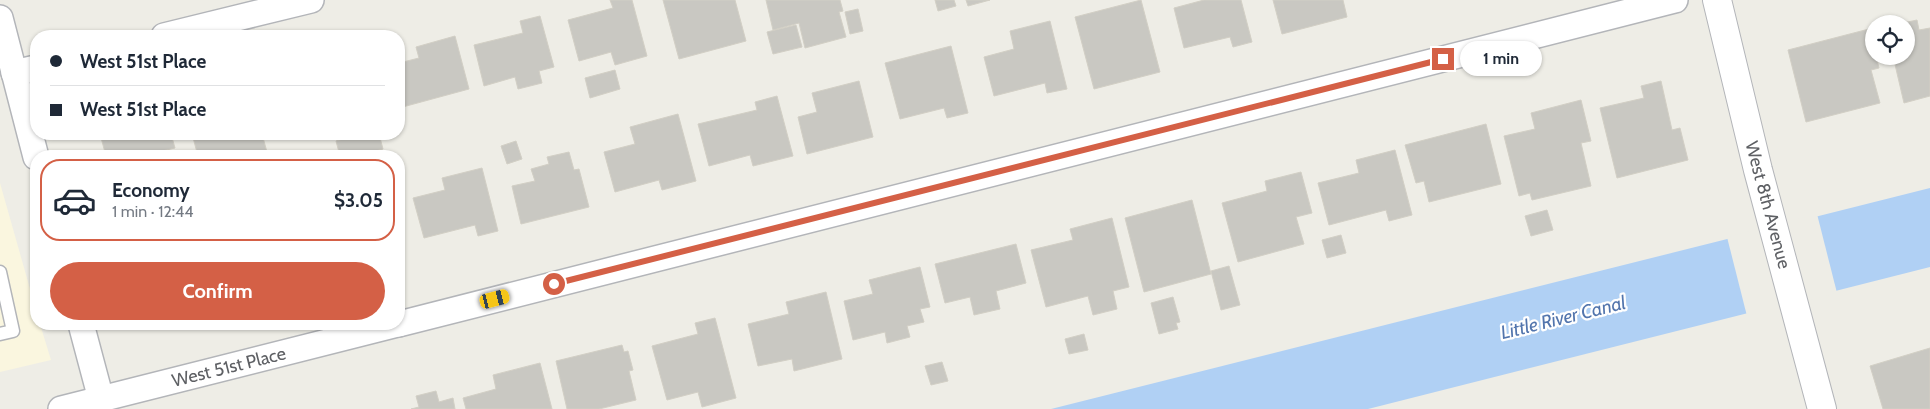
<!DOCTYPE html>
<html lang="en">
<head>
<meta charset="utf-8">
<style>
  body { margin:0; font-family:Cabin,sans-serif; background:#f6f6f7; color:#1f2937; height:100vh; display:flex; flex-direction:column; font-size:19px; white-space:nowrap }
  * { box-sizing:border-box; margin:0 }
  p { font-size:16px; color:#747a83 }
  .icon { flex:none; width:28px; height:28px; fill:none; stroke:currentColor; stroke-width:2; stroke-linecap:round; stroke-linejoin:round }
  .map { position:relative; flex:1; overflow:hidden }
  .sheet { position:absolute; left:30px; top:150px; width:375px; height:180px; display:flex; flex-direction:column; background:#fff; border-radius:20px; box-shadow:0 1px 4px #0004 }
  .sheet>* { flex:none }
  .hud { position:absolute; left:30px; top:30px; width:375px; height:110px; border-radius:20px; box-shadow:0 1px 4px #0004; display:grid; align-content:center; height:110px; padding:0 20px; background:#fff }
  .buttons { position:absolute; left:1865px; top:15px; display:grid; gap:10px }
  .buttons a { display:grid; place-items:center; width:50px; height:50px; border-radius:50%; background:#fff; box-shadow:0 1px 4px #0004; font-size:25px }
  .end { position:absolute; width:22px; height:22px; margin:-11px; border:6px solid #d46046; background:#fff; box-shadow:0 0 0 2px #fff }
  .from { border-radius:50% }
  .bubble { position:absolute; height:35px; border-radius:18px; background:#fff; box-shadow:0 1px 4px #0004; font-size:16px; font-weight:800; line-height:35px; text-align:center }
  .car { position:absolute; width:15px; height:30px; margin:-15px -8px; border-radius:6px; box-shadow:0 0 4px 1px #0007; background:linear-gradient(#f5c518 24%,#345 0 40%,#f5c518 0 76%,#345 0 86%,#f5c518 0) }
  .hud b { display:flex; align-items:center; gap:18px; height:48px; font-size:19px }
  .hud b+b { border-top:1px solid #e0e1e3 }
  .hud i { width:12px; height:12px; background:#1f2937 }
  ul { padding:9px 0 0; list-style:none }
  li { display:flex; align-items:center; gap:15px; height:82px; margin:0 10px 8px; padding:0 10px; border:2px solid transparent; border-radius:20px }
  li div { flex:1 }
  li b { display:block; font-size:19px }
  li em { font-style:normal; font-weight:800 }
  li.current { border-color:#d46046 }
  li>.icon { width:45px; height:45px; stroke-width:1.5 }
  .cta { display:flex; gap:10px; margin-top:auto; padding:10px 20px }
  .cta a { flex:1; height:58px; border-radius:30px; background:#d46046; color:#fff; font-size:20px; font-weight:800; line-height:58px; text-align:center }
  .map>svg:first-child { display:block }
  .commercial { fill:#faf6df }
  .water { fill:#b0d0f4 }
  .pier { fill:#eeede6 }
  .building { fill:#c9c8c2; stroke:#d2cfc5 }
  .lines { fill:none; stroke-linecap:round; stroke-linejoin:round }
  .service-casing { stroke:#b3b5b9; stroke-width:15 }
  .minor-casing { stroke:#b3b5b9; stroke-width:28 }
  .tertiary-casing { stroke:#b3b5b9; stroke-width:30 }
  .service { stroke:#fff; stroke-width:12 }
  .minor { stroke:#fff; stroke-width:25 }
  .tertiary { stroke:#fff; stroke-width:28 }
  .route { stroke:#d46046; stroke-width:6 }
  .labels { text-anchor:middle; stroke-width:4.5; stroke-linejoin:round; paint-order:stroke }
  .street-label { font-size:18px; fill:#5e6064; stroke:#fff }
  .water-label { font-size:19px; font-style:italic; fill:#5275ad; stroke:#fff }
</style>
</head>
<body>
<div class="map">
<svg width="1930" height="409" viewBox="0 0 1930 409">
  <rect width="100%" height="100%" fill="#eeede6"/>
  <polygon class="commercial" points="0,183 36,310 36,324 40,324 51,360 0,372"/>
  <polygon class="water" points="1930,188 1930,267 1368,409 1051,409"/>
  <polygon class="pier" points="1817,214 1837,293 1747,316 1727,237"/>
  <g class="building">
    <polygon points="610,0 632,0 647,56 615,65 611,52 579,61 568,20 613,8"/>
    <polygon points="663,0 735,0 746,41 679,59"/>
    <polygon points="766,0 840,0 843,11 839,12 846,37 805,48 799,23 773,30"/>
    <polygon points="935,0 954,0 956,6 938,11"/>
    <polygon points="966,0 990,0 968,6"/>
    <polygon points="1141,0 1160,72 1094,89 1075,17"/>
    <polygon points="1204,0 1241,0 1252,42 1233,47 1230,37 1184,48 1174,8"/>
    <polygon points="1273,0 1343,0 1347,17 1282,34"/>
    <polygon points="858,9 863,31 850,34 845,12"/>
    <polygon points="540,16 554,67 539,71 542,83 518,89 515,77 484,86 474,45 523,33 520,21"/>
    <polygon points="1917,20 1919,30 1930,28 1930,96 1904,103 1893,56 1906,56 1906,24 1898,24"/>
    <polygon points="1050,21 1067,89 1047,93 1045,83 994,96 984,57 1014,49 1010,31"/>
    <polygon points="796,25 802,47 773,54 767,32"/>
    <polygon points="1869,29 1874,47 1874,56 1876,56 1879,68 1871,70 1880,103 1806,122 1788,50"/>
    <polygon points="455,36 469,89 399,108 399,63 419,58 416,47"/>
    <polygon points="951,46 968,113 947,118 944,108 900,119 885,63"/>
    <polygon points="615,70 620,89 590,98 585,78"/>
    <polygon points="859,81 873,137 807,154 798,117 817,112 812,93"/>
    <polygon points="1661,81 1672,130 1680,128 1688,160 1617,178 1600,108 1644,98 1641,86"/>
    <polygon points="777,96 793,156 753,166 750,155 709,166 698,124 757,110 755,102"/>
    <polygon points="1581,100 1591,141 1581,143 1591,186 1532,200 1530,193 1519,196 1504,136 1535,129 1531,113"/>
    <polygon points="678,114 696,181 662,190 659,180 615,192 604,152 635,144 630,127"/>
    <polygon points="1486,124 1501,184 1429,202 1424,181 1416,183 1405,145"/>
    <polygon points="100,134 171,134 175,148 153,153 153,156 106,156"/>
    <polygon points="192,134 262,134 267,152 249,156 198,156"/>
    <polygon points="361,134 379,134 383,149 355,156 340,156 336,141"/>
    <polygon points="516,141 522,159 507,164 501,146"/>
    <polygon points="1395,150 1412,215 1389,221 1386,210 1329,225 1318,183 1359,173 1356,160"/>
    <polygon points="569,152 574,170 579,169 589,207 521,224 512,186 535,181 531,169 549,164 547,157"/>
    <polygon points="482,168 498,231 478,236 475,225 424,238 413,198 445,190 442,178"/>
    <polygon points="1301,172 1312,213 1296,217 1304,244 1238,262 1222,203 1267,191 1265,181"/>
    <polygon points="1192,200 1211,274 1144,292 1125,218"/>
    <polygon points="1547,210 1553,230 1531,236 1525,216"/>
    <polygon points="1112,218 1129,287 1113,291 1117,309 1093,315 1088,296 1046,307 1031,250 1073,240 1070,229"/>
    <polygon points="1341,235 1346,253 1327,258 1322,240"/>
    <polygon points="1016,244 1026,283 996,291 1000,309 974,315 970,297 945,303 935,264"/>
    <polygon points="1229,266 1240,305 1221,310 1211,271"/>
    <polygon points="920,267 930,307 920,309 924,322 907,326 910,337 887,343 885,332 853,340 844,301 873,294 869,280"/>
    <polygon points="826,292 842,359 794,371 792,359 758,366 748,324 789,314 786,302"/>
    <polygon points="1173,297 1180,322 1176,323 1178,329 1159,334 1151,303"/>
    <polygon points="715,318 736,398 702,407 698,392 667,400 652,346 698,334 695,323"/>
    <polygon points="1084,334 1088,350 1069,354 1065,339"/>
    <polygon points="622,345 624,352 628,351 633,370 629,371 636,400 599,409 567,409 556,361"/>
    <polygon points="1930,348 1930,409 1883,409 1870,366"/>
    <polygon points="942,362 948,381 931,385 925,366"/>
    <polygon points="540,363 552,409 466,409 463,398 496,389 493,375"/>
    <polygon points="436,391 439,402 453,398 455,409 411,409 419,407 416,396"/>
  </g>
  <g class="lines">
    <g class="service-casing">
      <polyline id="service" points="0,272 13,331 0,334"/>
    </g>
    <g class="minor-casing">
      <g id="minor">
        <polyline points="0,18 36,157"/>
        <polyline points="164,36 311,0"/>
        <polyline points="14,73 36,68"/>
        <polyline points="81,324 101,399"/>
        <polyline points="399,324 1675,0"/>
        <polyline points="61,409 398,324"/>
      </g>
    </g>
    <g class="tertiary-casing">
      <polyline id="tertiary" points="1717,0 1758,170 1822,409"/>
    </g>
    <use href="#service" class="service"/>
    <use href="#minor" class="minor"/>
    <use href="#tertiary" class="tertiary"/>
  </g>
  <g class="lines">
    <polyline class="route" points="554,284 1443,59"/>
  </g>
  <g class="labels">
    <g class="street-label">
      <text transform="translate(1768 205) rotate(75)" y="6">West 8th Avenue</text>
      <text transform="translate(229 367) rotate(-14)" y="6">West 51st Place</text>
    </g>
    <g class="water-label">
      <text transform="translate(1563 317) rotate(-14)" y="7">Little River Canal</text>
    </g>
  </g>
</svg>
<div class="buttons">
<a><svg class="icon" aria-label="locate" viewBox="0 0 24 24"><circle cx="12" cy="12" r="6"/><path d="M12 2v4M12 18v4M2 12h4M18 12h4"/></svg></a>
</div>
<i class="end from" style="left:554px;top:284px"></i>
<i class="end" style="left:1443px;top:59px"></i>
<div class="bubble" style="left:1460px;top:41px;width:82px">1 min</div>
<i class="car" style="left:495px;top:299px;rotate:76deg"></i>
<div class="hud">
<b><i class="from"></i>West 51st Place</b>
<b><i></i>West 51st Place</b>
</div>
<section class="sheet">
<ul>
<li class="current"><svg class="icon" aria-label="car" viewBox="0 0 24 24"><path d="M5 17H2v-5l4-1 3-4h7l3 4 3 1v5h-3M9 17h6M6 11h13"/><circle cx="7" cy="17" r="2"/><circle cx="17" cy="17" r="2"/></svg><div><b>Economy</b><p>1 min · 12:44</p></div><em>$3.05</em></li>
</ul>
<div class="cta"><a>Confirm</a></div>
</section>
</div>
</body>
</html>
